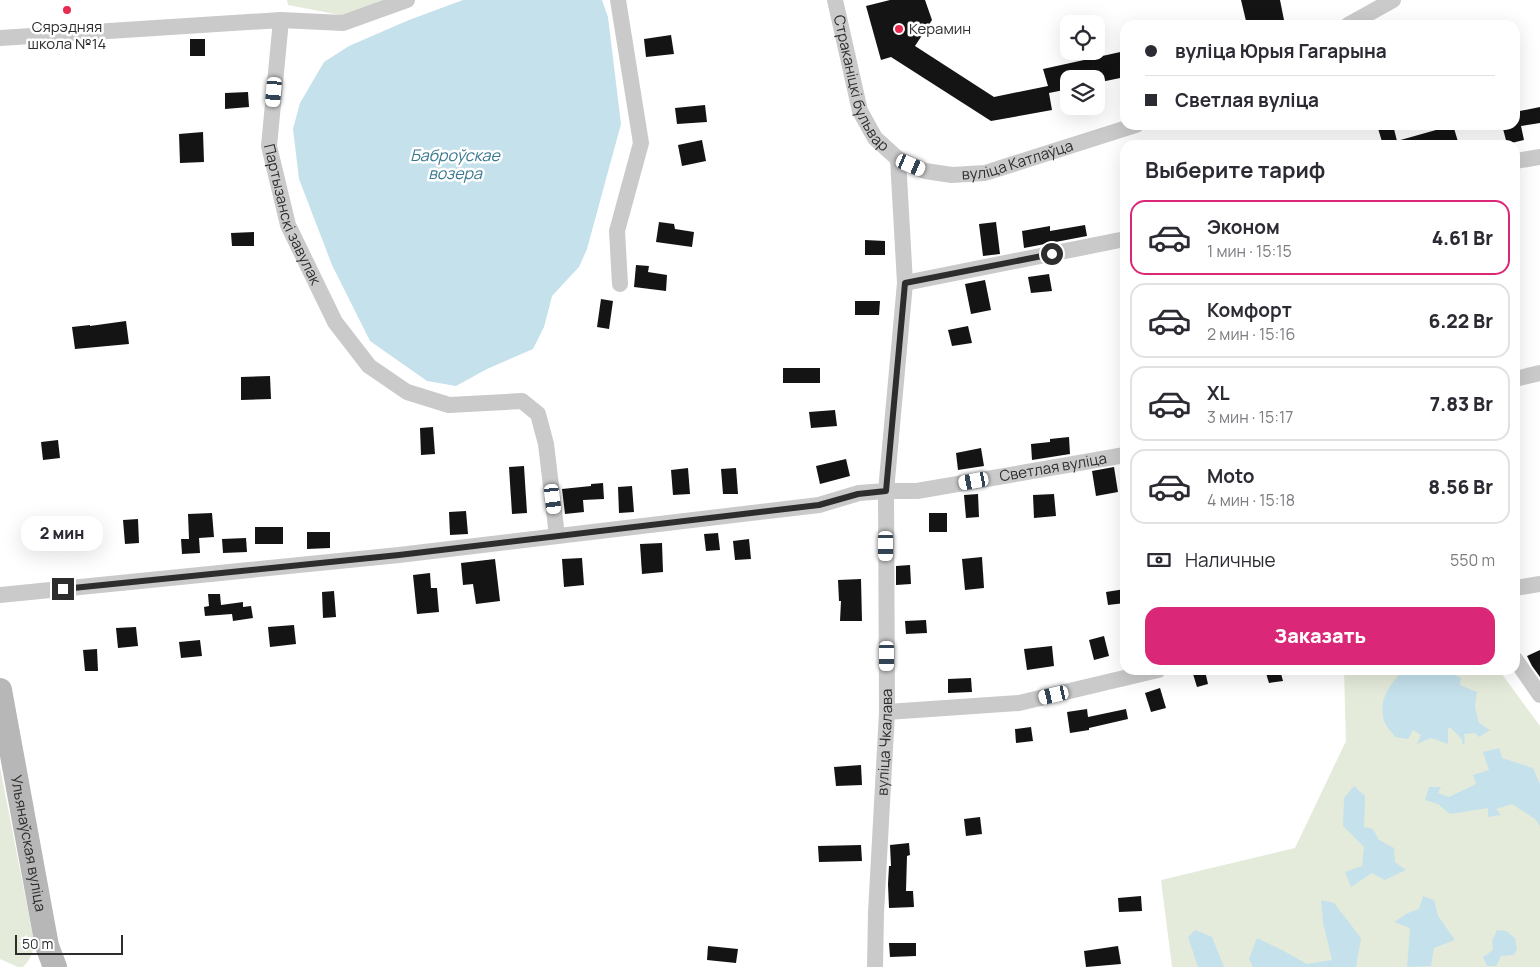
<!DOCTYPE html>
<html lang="ru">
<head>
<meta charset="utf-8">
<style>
  body { margin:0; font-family:Manrope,sans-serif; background:#f7f7f7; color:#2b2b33; height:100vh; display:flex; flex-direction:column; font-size:19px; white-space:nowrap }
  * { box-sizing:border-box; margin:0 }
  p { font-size:16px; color:#7c7c81 }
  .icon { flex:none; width:28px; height:28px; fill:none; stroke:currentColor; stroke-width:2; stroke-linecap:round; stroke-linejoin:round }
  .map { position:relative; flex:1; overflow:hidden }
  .side { position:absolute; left:1120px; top:140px; width:400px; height:535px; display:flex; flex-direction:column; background:#fff; border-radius:15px; box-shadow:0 5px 20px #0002 }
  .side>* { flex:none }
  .hud { position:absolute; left:1120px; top:20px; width:400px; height:110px; border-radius:15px; box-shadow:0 5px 20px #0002; display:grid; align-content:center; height:110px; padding:0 25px; background:#fff }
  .fabs { position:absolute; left:1060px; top:15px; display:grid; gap:10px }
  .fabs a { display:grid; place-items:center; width:45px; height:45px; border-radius:10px; background:#fff; box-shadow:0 5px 20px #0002; font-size:25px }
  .scale { position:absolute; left:15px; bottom:12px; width:108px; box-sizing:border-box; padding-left:5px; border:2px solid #2d2d2d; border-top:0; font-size:14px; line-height:18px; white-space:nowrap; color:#2d2d2d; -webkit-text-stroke:4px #fff; paint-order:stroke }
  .end { position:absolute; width:22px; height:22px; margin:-11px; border:6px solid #2d2d2d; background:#fff; box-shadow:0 0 0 2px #fff }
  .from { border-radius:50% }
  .bubble { position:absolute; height:35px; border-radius:15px; background:#fff; box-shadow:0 5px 20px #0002; font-size:16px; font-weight:800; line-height:35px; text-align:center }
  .car { position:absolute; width:15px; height:30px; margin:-15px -8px; border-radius:6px; box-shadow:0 0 4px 1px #0007; background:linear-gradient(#fff 24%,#345 0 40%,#fff 0 76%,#345 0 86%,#fff 0) }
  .hud b { display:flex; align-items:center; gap:18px; height:48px; font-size:19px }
  .hud b+b { border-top:1px solid #e1e1e2 }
  .hud i { width:12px; height:12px; background:#2b2b33 }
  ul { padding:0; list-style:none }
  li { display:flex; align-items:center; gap:15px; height:75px; margin:0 10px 8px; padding:0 15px; border:2px solid #e1e1e2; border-radius:15px }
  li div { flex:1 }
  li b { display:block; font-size:19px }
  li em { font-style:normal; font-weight:800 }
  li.selected { border-color:#db2777 }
  li>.icon { width:45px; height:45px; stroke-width:1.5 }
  h2 { padding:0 25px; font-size:22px; line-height:60px }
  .pay { display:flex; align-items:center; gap:12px; height:55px; padding:0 25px; font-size:19px }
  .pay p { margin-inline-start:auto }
  .action { display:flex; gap:10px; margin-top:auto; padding:10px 25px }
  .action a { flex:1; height:58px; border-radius:15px; background:#db2777; color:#fff; font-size:20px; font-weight:800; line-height:58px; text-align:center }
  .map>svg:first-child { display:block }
  .green { fill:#e5ebda }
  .water { fill:#c5e1ec }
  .building { fill:#141414 }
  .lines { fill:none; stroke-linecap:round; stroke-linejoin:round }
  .street { stroke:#cacaca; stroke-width:16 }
  .secondary { stroke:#b7b7b7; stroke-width:24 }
  .route { stroke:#2d2d2d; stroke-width:6 }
  .poi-dot { fill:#e92a4f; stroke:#fff; stroke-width:2 }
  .labels { text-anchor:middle; stroke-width:5; stroke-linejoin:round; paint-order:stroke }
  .poi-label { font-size:15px; fill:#2d2d2d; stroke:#fff }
  .street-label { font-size:15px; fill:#2d2d2d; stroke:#fff }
  .water-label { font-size:16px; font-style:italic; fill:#397990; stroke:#fff }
</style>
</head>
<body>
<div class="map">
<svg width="1540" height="967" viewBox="0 0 1540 967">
  <rect width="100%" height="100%" fill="#fff"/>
  <g class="green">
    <polygon points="287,0 389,0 345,16 288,5"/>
    <polygon points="1344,670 1499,670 1540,726 1540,967 1172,967 1161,880 1295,848 1346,741"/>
    <path d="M0,767L34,942C33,953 31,959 23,967H18L0,959Z"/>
  </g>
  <g class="water">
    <polygon points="463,0 602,0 608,17 621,124 587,249 579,267 552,296 544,327 533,349 487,369 456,386 427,381 370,341 332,265 299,179 293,129 300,103 324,62 349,46 409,20"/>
    <path d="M1403,670H1409L1413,672L1444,670L1461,678L1460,685L1477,692L1475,707L1479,723L1490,730L1479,737L1475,733L1464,734L1465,743L1462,745V739L1450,727L1448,729V744L1431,738L1417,744L1421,735L1413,730L1408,739L1395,737C1392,732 1385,726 1384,720C1378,699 1390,685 1403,670Z"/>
    <polygon points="1499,748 1502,758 1533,768 1540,784 1540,826 1535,819 1512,804 1496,809 1501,815 1488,817 1488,808 1450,814 1438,804 1425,800 1429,787 1441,787 1438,793 1449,797 1476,784 1473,775 1489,770 1483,752"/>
    <polygon points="1354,786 1365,796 1364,827 1373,829 1379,840 1394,848 1395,862 1406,870 1385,880 1372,873 1351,887 1345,872 1362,866 1364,847 1343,826 1344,798"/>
    <polygon points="1423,896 1434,900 1438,916 1455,940 1434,948 1431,966 1407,967 1410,928 1394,922 1408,913 1419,909"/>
    <polygon points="1321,900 1334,903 1361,938 1356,967 1253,967 1249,959 1257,938 1282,950 1307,964 1332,960 1323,922"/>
    <polygon points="1195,930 1212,937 1224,967 1198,967 1188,937"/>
    <polygon points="1497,930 1506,931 1515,938 1517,950 1513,955 1501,956 1496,966 1487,966 1483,957 1493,950 1492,941"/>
  </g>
  <g class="building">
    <polygon points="890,0 925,0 932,20 915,46 994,97 1048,86 1043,69 1125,51 1125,77 1096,83 1096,79 1069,79 1069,89 1049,93 1052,110 991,121 891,57 881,60 866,6"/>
    <polygon points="1241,0 1280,0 1285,25 1247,25"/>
    <polygon points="671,35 674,54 646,57 644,39"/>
    <rect x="190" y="39" width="15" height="17"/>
    <polygon points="248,92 249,107 225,109 225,93"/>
    <polygon points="705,105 707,122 677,124 675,108"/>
    <polygon points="1540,107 1540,123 1521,126 1524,140 1507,144 1502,125 1515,125 1515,112"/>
    <polygon points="1377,125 1393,125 1397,141 1436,130 1434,125 1453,125 1459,145 1383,145"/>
    <polygon points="203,132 204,162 180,163 179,134"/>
    <polygon points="702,140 706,161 682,166 678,145"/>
    <polygon points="659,222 674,224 675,229 694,232 692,247 656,242"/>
    <polygon points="996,222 1000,254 983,256 979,224"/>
    <polygon points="1085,225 1087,236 1024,248 1022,231 1050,226 1050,231"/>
    <polygon points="254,232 254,246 232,246 231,233"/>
    <polygon points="865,240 885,241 885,255 865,255"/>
    <polygon points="636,265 649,266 648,272 667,275 666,291 634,287"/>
    <polygon points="1049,274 1052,291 1031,293 1028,277"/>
    <polygon points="985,280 991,310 971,314 965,284"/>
    <polygon points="601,299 613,301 609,329 597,327"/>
    <polygon points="855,301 880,301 879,315 855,315"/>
    <polygon points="126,321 129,344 75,349 72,327 90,325 90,326"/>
    <polygon points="968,326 972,343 952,346 948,330"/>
    <rect x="783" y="368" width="37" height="15"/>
    <polygon points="270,376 271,399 241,400 241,377"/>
    <polygon points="835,410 837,426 811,428 809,412"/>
    <polygon points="433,427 435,454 421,455 420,428"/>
    <polygon points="1069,437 1070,454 1032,460 1031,444 1050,442 1050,439"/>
    <polygon points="58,440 60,458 43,460 41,442"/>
    <polygon points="981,448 984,466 958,470 956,453"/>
    <polygon points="846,459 850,476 820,484 816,466"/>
    <polygon points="524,466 527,513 512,514 509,467"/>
    <polygon points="1114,467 1118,492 1096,496 1092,471"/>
    <polygon points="688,468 690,494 673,495 671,470"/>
    <polygon points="736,468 738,494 723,494 721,469"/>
    <polygon points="603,483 604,499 583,500 584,512 565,514 562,489 591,486 591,484"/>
    <polygon points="632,486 634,512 619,513 618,487"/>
    <polygon points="978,494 979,517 966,518 964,495"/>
    <polygon points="1054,494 1056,516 1034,518 1033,495"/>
    <polygon points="466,511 468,534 450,535 449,512"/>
    <polygon points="212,513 214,537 199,538 200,553 182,554 181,539 189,539 188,514"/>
    <rect x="929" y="513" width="18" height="19"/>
    <polygon points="138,519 139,543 125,544 123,520"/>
    <rect x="255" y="527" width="28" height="17"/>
    <polygon points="307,532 330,532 330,548 307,549"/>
    <polygon points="718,533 720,550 706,551 704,534"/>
    <polygon points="246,538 247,552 223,553 222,539"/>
    <polygon points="749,539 751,559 735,560 733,541"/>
    <polygon points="662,543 663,572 642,574 640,544"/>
    <polygon points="982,557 984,588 965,590 962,559"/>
    <polygon points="582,558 584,585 564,587 562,559"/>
    <polygon points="495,559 500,601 476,604 473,584 463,585 461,563"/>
    <polygon points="910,565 911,584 896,585 896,566"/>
    <polygon points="430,573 431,588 437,588 439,612 417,614 413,575"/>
    <polygon points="861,579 862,621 840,621 841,601 839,601 838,580"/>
    <polygon points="1125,589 1125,603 1108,605 1106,592"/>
    <polygon points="334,591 336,617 323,618 322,592"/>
    <polygon points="208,594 220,594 221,605 243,602 243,607 251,606 253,618 233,621 232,614 205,616 204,607 209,606"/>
    <polygon points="926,620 927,633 906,634 905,621"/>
    <polygon points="294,625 296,644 270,647 268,627"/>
    <polygon points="136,627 138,646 118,648 116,628"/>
    <polygon points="1104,636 1109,656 1094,660 1089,640"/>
    <polygon points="200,640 202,656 181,658 179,642"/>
    <polygon points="1052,646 1054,666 1027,670 1024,649"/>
    <polygon points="97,649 98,671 85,671 83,650"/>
    <polygon points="1540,650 1540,677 1532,666 1527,656"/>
    <polygon points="1265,670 1280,670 1283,681 1269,683"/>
    <polygon points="1205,671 1208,684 1197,687 1193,674"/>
    <polygon points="971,678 972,692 948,693 948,679"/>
    <polygon points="1160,688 1166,708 1151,712 1145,693"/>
    <polygon points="1087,709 1088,717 1126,709 1128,719 1089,728 1089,730 1070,733 1067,712"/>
    <polygon points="1031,727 1033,741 1016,743 1015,729"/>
    <polygon points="861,765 862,785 836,786 834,767"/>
    <polygon points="980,817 982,834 966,836 964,819"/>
    <polygon points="909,843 910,855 907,856 906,891 913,891 914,907 889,908 888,884 889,866 891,866 890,845"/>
    <polygon points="861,845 862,861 819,862 818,846"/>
    <polygon points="1141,896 1142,911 1119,912 1118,898"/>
    <polygon points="889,943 916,943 916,956 890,957"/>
    <polygon points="708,946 738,949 736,963 707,960"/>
    <polygon points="1118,946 1121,964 1086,967 1084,951"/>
  </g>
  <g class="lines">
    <g class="street">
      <polyline points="618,0 641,143 617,231 620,284"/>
      <path id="s1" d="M835,0L860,111L875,138L898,159L925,171L952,175L985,173L1136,125"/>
      <path id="s2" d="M281,20L269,146L288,225L335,322L369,366L407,392L449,405L522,401L538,414L546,444L557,536"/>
      <polyline points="1348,25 1393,0"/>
      <polyline points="0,38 281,20 343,23 407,0"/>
      <polyline points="1515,161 1540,157"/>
      <polyline points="905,283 1125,239"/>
      <polyline points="1515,379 1540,373"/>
      <polyline points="1515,588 1540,584"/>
      <path id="s3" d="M0,595L399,555L819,505L859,493L886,491H917L1125,455"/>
      <polyline points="1515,659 1540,695"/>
      <polyline points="887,712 1019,703 1158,670"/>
      <path id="s4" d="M875,967L876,913L887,712L886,491L905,283L898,159"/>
    </g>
    <path class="secondary" id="s5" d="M0,690L47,946L55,967"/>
  </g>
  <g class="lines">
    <polyline class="route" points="63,589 399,555 819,505 858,494 886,491 905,283 1052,254"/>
  </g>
  <g class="poi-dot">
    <circle cx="67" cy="10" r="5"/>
    <circle cx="899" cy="29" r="5"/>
  </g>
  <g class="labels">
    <g class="poi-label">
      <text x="67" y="32">Сярэдняя<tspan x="67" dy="17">школа №14</tspan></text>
      <text x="909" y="34" text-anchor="start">Керамин</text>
    </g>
    <g class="street-label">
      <text dy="5" stroke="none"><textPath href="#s1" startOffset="88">Страканіцкі бульвар</textPath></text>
      <text dy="5" stroke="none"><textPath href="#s1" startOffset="300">вуліца Катлаўца</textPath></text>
      <text dy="5" stroke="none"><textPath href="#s2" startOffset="199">Партызанскі завулак</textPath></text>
      <text dy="5" stroke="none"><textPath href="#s3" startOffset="1062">Светлая вуліца</textPath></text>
      <text dy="5" stroke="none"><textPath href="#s4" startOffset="225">вуліца Чкалава</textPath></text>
      <text dy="5" stroke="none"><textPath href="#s5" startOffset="156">Ульянаўская вуліца</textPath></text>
    </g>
    <g class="water-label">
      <text x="455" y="161">Баброўскае<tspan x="455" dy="18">возера</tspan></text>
    </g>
  </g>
</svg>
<div class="fabs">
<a><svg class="icon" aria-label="locate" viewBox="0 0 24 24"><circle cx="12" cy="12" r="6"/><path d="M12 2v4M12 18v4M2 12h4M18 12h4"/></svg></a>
<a><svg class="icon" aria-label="layers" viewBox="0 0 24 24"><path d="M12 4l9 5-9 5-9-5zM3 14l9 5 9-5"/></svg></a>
</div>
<div class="scale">50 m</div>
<i class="end from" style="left:1052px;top:254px"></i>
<i class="end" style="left:63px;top:589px"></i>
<div class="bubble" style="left:21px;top:516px;width:82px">2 мин</div>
<i class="car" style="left:274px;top:92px;rotate:185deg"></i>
<i class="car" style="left:911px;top:165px;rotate:113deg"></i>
<i class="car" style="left:974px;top:481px;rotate:260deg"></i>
<i class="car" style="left:553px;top:499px;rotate:173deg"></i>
<i class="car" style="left:886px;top:546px;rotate:180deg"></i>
<i class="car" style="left:887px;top:656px;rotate:180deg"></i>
<i class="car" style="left:1054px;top:695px;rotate:257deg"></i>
<div class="hud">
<b><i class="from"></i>вуліца Юрыя Гагарына</b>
<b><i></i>Светлая вуліца</b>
</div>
<section class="side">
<h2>Выберите тариф</h2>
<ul>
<li class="selected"><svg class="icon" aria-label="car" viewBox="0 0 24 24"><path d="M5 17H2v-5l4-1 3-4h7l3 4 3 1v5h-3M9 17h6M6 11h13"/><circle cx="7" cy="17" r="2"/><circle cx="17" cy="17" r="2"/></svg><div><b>Эконом</b><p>1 мин · 15:15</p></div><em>4.61 Br</em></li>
<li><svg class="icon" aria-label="car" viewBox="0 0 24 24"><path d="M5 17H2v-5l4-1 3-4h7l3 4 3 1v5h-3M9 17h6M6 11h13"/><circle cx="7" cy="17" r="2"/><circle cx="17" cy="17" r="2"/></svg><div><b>Комфорт</b><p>2 мин · 15:16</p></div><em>6.22 Br</em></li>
<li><svg class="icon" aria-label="car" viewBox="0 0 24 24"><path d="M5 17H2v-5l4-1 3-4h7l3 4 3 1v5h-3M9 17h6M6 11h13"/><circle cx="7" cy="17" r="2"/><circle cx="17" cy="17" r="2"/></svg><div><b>XL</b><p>3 мин · 15:17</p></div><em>7.83 Br</em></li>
<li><svg class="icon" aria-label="car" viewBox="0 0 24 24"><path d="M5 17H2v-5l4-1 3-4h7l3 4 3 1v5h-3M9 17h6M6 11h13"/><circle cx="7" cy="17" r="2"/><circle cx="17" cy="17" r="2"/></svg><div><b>Moto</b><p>4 мин · 15:18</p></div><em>8.56 Br</em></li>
</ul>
<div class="pay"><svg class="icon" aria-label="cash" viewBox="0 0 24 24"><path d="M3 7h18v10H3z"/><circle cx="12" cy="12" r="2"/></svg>Наличные<p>550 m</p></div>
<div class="action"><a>Заказать</a></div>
</section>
</div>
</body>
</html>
